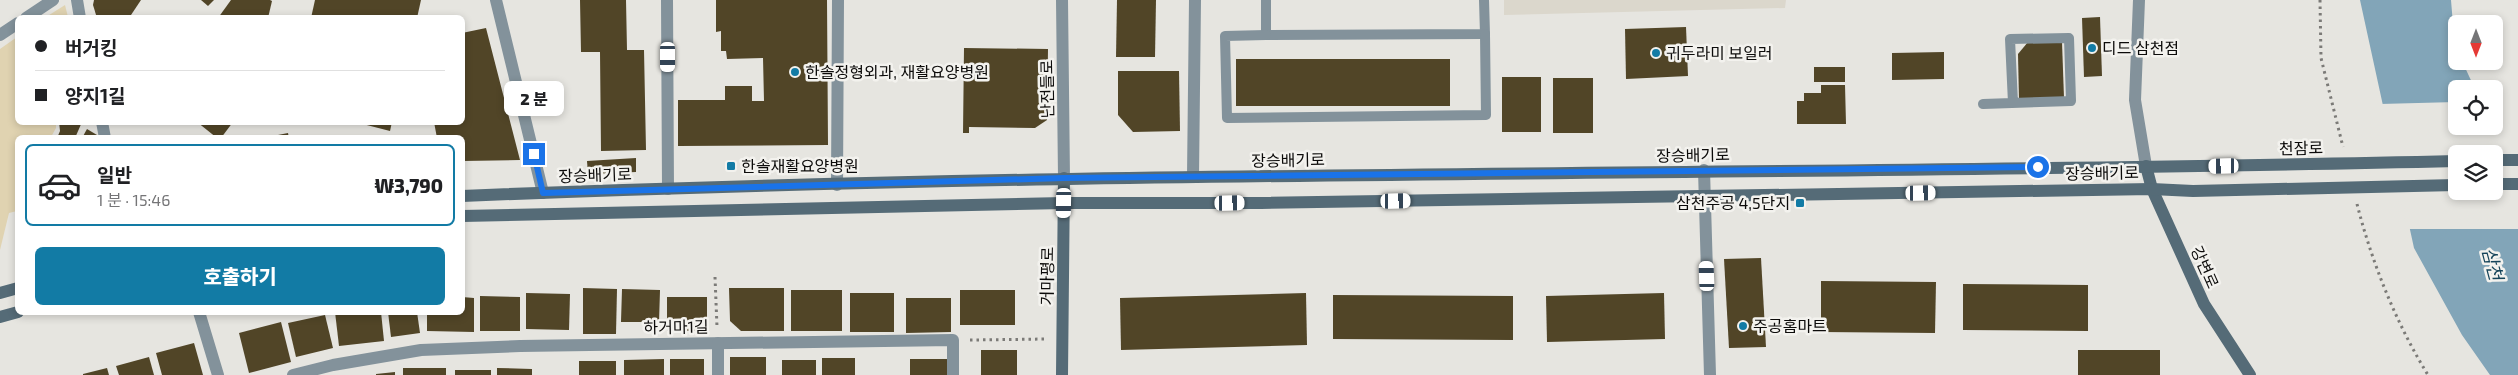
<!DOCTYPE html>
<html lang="ko">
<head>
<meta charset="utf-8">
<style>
  body { margin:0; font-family:"Exo 2","Noto Sans KR",sans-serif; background:#f6f6f6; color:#202124; height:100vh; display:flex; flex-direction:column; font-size:19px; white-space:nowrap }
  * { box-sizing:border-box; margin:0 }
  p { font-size:16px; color:#757577 }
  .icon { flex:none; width:28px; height:28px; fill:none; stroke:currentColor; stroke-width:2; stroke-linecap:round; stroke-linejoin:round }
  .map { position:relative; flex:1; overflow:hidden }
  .details { position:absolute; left:15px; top:135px; width:450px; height:180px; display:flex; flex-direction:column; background:#fff; border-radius:8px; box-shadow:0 2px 8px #0003 }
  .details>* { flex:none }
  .hud { position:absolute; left:15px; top:15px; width:450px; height:110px; border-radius:8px; box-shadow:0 2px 8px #0003; display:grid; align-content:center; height:110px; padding:0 20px; background:#fff }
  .needle { width:32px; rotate:180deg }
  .buttons { position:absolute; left:2448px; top:15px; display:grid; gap:10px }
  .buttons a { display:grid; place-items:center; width:55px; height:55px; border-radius:8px; background:#fff; box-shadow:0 2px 8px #0003; font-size:25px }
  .end { position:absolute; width:22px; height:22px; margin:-11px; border:6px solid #1a73e8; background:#fff; box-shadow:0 0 0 2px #fff }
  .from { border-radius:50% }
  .bubble { position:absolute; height:35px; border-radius:8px; background:#fff; box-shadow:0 2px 8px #0003; font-size:16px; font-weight:800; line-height:35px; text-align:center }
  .car { position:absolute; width:15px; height:30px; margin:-15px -8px; border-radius:6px; box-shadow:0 0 4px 1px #0007; background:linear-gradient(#fff 24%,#345 0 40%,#fff 0 76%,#345 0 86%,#fff 0) }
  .hud b { display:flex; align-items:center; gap:18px; height:48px; font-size:19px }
  .hud b+b { border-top:1px solid #e0e0e0 }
  .hud i { width:12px; height:12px; background:#202124 }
  ul { padding:9px 0 0; list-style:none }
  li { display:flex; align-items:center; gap:15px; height:82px; margin:0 10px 8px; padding:0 10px; border:2px solid #e0e0e0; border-radius:8px }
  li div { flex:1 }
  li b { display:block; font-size:19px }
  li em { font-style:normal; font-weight:800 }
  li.selected { border-color:#127ba5 }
  li>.icon { width:45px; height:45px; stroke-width:1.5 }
  .button { display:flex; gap:10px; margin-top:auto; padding:10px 20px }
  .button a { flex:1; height:58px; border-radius:8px; background:#127ba5; color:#fff; font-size:20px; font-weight:800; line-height:58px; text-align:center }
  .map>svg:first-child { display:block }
  .built { fill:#dbd7cc }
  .green { fill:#e0d3b1 }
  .water { fill:#82a5b8; fill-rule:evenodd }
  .pier { fill:#e6e5e0; fill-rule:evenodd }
  .building { fill:#514527 }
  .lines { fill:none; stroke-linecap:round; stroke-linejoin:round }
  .path { stroke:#7b7a77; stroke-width:3; stroke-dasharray:2.5 4; stroke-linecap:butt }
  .lane { stroke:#83929b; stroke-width:10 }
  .street { stroke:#83929b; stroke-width:12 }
  .secondary { stroke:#556b77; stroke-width:12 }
  .route { stroke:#1a73e8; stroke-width:6 }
  .poi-dot { fill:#127ba5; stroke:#f3f2ee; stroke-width:2 }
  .labels { text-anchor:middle; stroke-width:5; stroke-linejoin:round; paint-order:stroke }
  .poi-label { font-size:16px; fill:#0c0b0a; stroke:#f3f2ee; text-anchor:start }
  .street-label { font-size:16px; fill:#0c0b0a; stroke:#f3f2ee }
  .water-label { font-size:18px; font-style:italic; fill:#15445a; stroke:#f3f2ee }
</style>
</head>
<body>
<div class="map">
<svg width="2518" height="375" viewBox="0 0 2518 375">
  <rect width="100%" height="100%" fill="#e6e5e0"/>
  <polygon class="built" points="1504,0 1786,0 1785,8 1504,15"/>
  <g class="green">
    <polygon points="65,5 68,17 46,17"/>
    <polygon points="17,37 18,122 56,123 56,128 51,137 18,138 17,211 9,213 0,250 0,49"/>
  </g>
  <path class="water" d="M2360,0H2451L2456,61H2462L2475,89H2456V126H2492L2518,185V375H2490L2462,335L2414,248ZM2456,154H2494V191H2456Z"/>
  <path class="pier" d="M2456,102V126L2494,125L2518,179V229H2407L2380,104ZM2456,154H2494V191H2456Z"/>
  <g class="building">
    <polygon points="94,0 141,0 129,18 97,18 93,5"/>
    <polygon points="201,0 214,0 208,6"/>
    <polygon points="231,0 270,0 272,1 268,18 218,18"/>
    <polygon points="315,0 421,0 417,18 311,18"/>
    <polygon points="580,0 626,0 627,50 644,50 646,150 601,151 600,52 581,52"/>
    <polygon points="716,0 827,0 828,145 678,146 678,100 725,100 725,86 752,86 752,101 764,101 763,58 727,59 726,51 721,51 721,31 716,32"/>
    <polygon points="1117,0 1156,0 1155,57 1116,57"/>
    <polygon points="2100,17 2102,76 2084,77 2082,18"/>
    <polygon points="1686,27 1688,76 1626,79 1625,29"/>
    <polygon points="486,28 520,160 462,161 462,138 437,138 434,122 462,122 462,33"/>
    <polygon points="2028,42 2062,42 2064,98 2019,100 2018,54"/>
    <polygon points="964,48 1048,49 1047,120 1035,128 969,127 969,133 963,133"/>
    <polygon points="1944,52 1944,79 1892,80 1892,53"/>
    <rect x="1236" y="59" width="214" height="47"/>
    <rect x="1814" y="67" width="31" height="15"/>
    <polygon points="1118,71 1179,71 1180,131 1133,132 1118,115"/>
    <rect x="1502" y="77" width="39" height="55"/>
    <rect x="1553" y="78" width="40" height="55"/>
    <polygon points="1821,85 1845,85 1846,124 1797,124 1797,101 1804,101 1804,93 1821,93"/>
    <polygon points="59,122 82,122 75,138 57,138 60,131"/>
    <polygon points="197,122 233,122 221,138 217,138"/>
    <polygon points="355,122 392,122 390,131"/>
    <polygon points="87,129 102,138 82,138"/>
    <polygon points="288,133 289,138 268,138 268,137"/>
    <polygon points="636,158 636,172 588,174 587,161"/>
    <polygon points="1761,258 1766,347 1729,348 1724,259"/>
    <polygon points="1821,281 1936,282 1935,333 1821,332"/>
    <polygon points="1963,284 2088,285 2088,331 1963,330"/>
    <polygon points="583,288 617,289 616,334 583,334"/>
    <polygon points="729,288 784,288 784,331 741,331 730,321"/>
    <polygon points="622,289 660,290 659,322 621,322"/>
    <rect x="791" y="290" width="51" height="41"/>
    <rect x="960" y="290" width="55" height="35"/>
    <polygon points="526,293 570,294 569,330 526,329"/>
    <rect x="850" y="293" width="44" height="39"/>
    <polygon points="1306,293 1307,345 1121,350 1120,298"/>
    <polygon points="1664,293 1665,339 1547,342 1546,296"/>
    <polygon points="1333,295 1513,296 1513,340 1333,339"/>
    <polygon points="480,296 520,297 520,331 480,331"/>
    <polygon points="462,297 474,298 474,332 427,331 427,312 462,312"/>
    <rect x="667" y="297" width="40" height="34"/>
    <polygon points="906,298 951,298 951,332 906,333"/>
    <polygon points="335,312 381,312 384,341 339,346"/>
    <polygon points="388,312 417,312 420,333 391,337"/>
    <polygon points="325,315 333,348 296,357 288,323"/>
    <polygon points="281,322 291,362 249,373 239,333"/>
    <polygon points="194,343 203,375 162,375 156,353"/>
    <rect x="981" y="350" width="36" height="25"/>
    <rect x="2078" y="350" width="82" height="25"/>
    <polygon points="149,357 154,375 119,375 116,366"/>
    <rect x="730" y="357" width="36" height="18"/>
    <rect x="822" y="358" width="33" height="17"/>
    <polygon points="664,359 664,375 624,375 624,360"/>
    <rect x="670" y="359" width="34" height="16"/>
    <rect x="910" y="359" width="37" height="16"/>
    <rect x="782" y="360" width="34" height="15"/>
    <rect x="579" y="361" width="37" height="14"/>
    <polygon points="107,368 109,375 83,375 83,374"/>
    <rect x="403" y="368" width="43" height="7"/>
    <polygon points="497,368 532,369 532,375 497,375"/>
    <rect x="455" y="370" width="36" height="5"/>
    <polygon points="395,372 395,375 376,375 376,374"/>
  </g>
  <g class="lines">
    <g class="path">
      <polyline points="2320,0 2321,58 2343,147"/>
      <path d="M2357,204C2372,263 2396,323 2428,375"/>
      <polyline points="715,277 717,327"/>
      <polyline points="970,340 1047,339"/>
    </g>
    <g class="lane">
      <polyline points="1266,0 1266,35 1485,34 1484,0"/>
      <polyline points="1266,35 1225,36 1227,118 1486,115 1485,34"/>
      <polyline points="1983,104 2071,101 2069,38 2010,39 2013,103"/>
    </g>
    <g class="street">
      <polyline points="77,0 80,18"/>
      <polyline points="496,0 543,193"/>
      <polyline points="667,0 668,189"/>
      <polyline points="1062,0 1064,178"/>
      <polyline points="2139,0 2135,100 2146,166"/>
      <polyline points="26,18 53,0"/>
      <polyline points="0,35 18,23"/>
      <polyline points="102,122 105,138"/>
      <polyline points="1704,170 1710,375"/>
      <polyline points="1193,176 1195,0"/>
      <polyline points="837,185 838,0"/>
      <polyline points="199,312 218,375"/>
      <polyline points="293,375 333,365 421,350 520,346 953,340 953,375"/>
      <polyline points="718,375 718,343"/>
    </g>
    <g class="secondary">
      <polyline points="2494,160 2518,160"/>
      <polyline points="2146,166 2152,189 2204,304 2250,375"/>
      <polyline points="2494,184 2518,184"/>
      <path d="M462,196C1127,168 1792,177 2456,161"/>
      <polyline points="462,216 1064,203 1261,203 2152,189 2193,191 2456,185"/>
      <polyline points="0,293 18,288"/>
      <polyline points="0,317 18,312"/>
      <polyline points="1062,375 1064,178"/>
    </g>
  </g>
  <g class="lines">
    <polyline class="route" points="534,154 543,193 1064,178 2038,167"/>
  </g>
  <g class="poi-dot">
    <circle cx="2092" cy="48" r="5"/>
    <circle cx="1656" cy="53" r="5"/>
    <circle cx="795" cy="72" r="5"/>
    <rect x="726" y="161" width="10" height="10" rx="2.5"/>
    <rect x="1795" y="198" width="10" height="10" rx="2.5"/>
    <circle cx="1743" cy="326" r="5"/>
  </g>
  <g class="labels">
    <g class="poi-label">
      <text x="2102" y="54">디드 삼천점</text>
      <text x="1666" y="59">귀두라미 보일러</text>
      <text x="805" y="78">한솔정형외과, 재활요양병원</text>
      <text x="741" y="172">한솔재활요양병원</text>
      <text x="1790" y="209" text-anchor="end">삼천주공 4,5단지</text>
      <text x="1753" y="332">주공홈마트</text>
    </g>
    <g class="street-label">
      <text transform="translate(1047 89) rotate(-91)" y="6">난전들로</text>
      <text transform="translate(2301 148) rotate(-1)" y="6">천잠로</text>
      <text transform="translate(1693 155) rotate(-1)" y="6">장승배기로</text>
      <text transform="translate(1288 160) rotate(-1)" y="6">장승배기로</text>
      <text transform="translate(2102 173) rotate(-1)" y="6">장승배기로</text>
      <text transform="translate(595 175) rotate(-2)" y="6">장승배기로</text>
      <text transform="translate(2205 267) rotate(66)" y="6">강변로</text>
      <text transform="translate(1047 276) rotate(-89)" y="6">거마평로</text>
      <text transform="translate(676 327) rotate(-1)" y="6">하거마1길</text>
    </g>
    <g class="water-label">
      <text transform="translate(2492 264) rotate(75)" y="6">삼천</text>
    </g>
  </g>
</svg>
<div class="buttons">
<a><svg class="needle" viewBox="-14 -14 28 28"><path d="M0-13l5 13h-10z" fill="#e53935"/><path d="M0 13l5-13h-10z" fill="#757577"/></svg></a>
<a><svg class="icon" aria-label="locate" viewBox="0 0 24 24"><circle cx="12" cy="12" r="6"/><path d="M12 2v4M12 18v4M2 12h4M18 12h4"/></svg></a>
<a><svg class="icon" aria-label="layers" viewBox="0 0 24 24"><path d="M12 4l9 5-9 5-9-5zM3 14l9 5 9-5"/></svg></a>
</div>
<i class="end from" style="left:2038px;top:167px"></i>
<i class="end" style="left:534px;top:154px"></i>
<div class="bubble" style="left:504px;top:81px;width:60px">2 분</div>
<i class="car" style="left:668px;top:57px;rotate:180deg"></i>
<i class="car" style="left:2224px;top:166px;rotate:269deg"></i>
<i class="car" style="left:1921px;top:193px;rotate:89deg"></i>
<i class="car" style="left:1396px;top:201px;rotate:89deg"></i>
<i class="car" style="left:1064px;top:203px;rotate:181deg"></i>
<i class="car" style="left:1230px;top:203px;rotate:89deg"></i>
<i class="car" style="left:1707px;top:276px;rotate:358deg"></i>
<div class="hud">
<b><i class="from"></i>버거킹</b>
<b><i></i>양지1길</b>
</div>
<section class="details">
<ul>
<li class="selected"><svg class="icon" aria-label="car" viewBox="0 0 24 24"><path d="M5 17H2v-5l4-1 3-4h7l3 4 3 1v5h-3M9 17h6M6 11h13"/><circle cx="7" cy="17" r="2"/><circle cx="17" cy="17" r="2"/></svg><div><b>일반</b><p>1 분 · 15:46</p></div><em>₩3,790</em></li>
</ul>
<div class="button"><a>호출하기</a></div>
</section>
</div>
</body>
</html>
